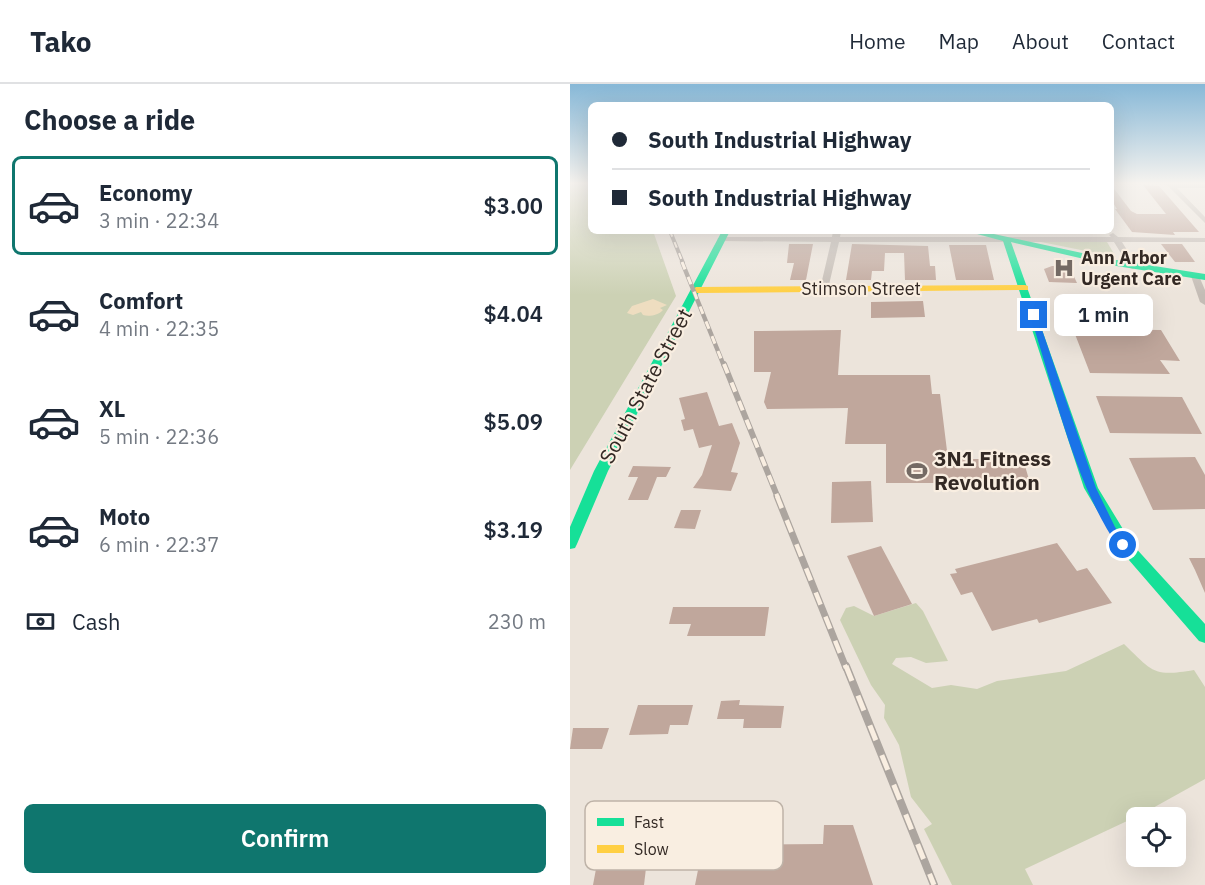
<!DOCTYPE html>
<html lang="en">
<head>
<meta charset="utf-8">
<style>
  body { margin:0; font-family:"IBM Plex Sans",sans-serif; background:#f6f6f7; color:#1f2937; height:100vh; display:flex; flex-direction:column; font-size:22px; white-space:nowrap }
  * { box-sizing:border-box; margin:0 }
  p { font-size:20px; color:#747a83 }
  .icon { flex:none; width:33px; height:33px; fill:none; stroke:currentColor; stroke-width:2; stroke-linecap:round; stroke-linejoin:round }
  .map { position:relative; flex:1; overflow:hidden }
  .drawer { display:flex; flex-direction:column; background:#fff; width:570px }
  .drawer>* { flex:none }
  .banner { position:absolute; left:18px; top:18px; width:526px; height:132px; border-radius:9px; box-shadow:0 6px 24px #0002; display:grid; align-content:center; height:132px; padding:0 24px; background:#fff }
  .buttons { position:absolute; left:556px; top:723px; display:grid; gap:12px }
  .buttons a { display:grid; place-items:center; width:60px; height:60px; border-radius:9px; background:#fff; box-shadow:0 6px 24px #0002; font-size:30px }
  .end { position:absolute; width:27px; height:27px; margin:-14px; border:8px solid #1a73e8; background:#fff; box-shadow:0 0 0 3px #fff }
  .from { border-radius:50% }
  .bubble { position:absolute; height:42px; border-radius:9px; background:#fff; box-shadow:0 6px 24px #0002; font-size:20px; font-weight:600; line-height:42px; text-align:center }
  .banner b { display:flex; align-items:center; gap:21px; height:57px; font-size:22px }
  .banner b+b { border-top:2px solid #e0e1e3 }
  .banner i { width:15px; height:15px; background:#1f2937 }
  ul { padding:0; list-style:none }
  li { display:flex; align-items:center; gap:18px; height:99px; margin:0 12px 9px; padding:0 12px; border:3px solid transparent; border-radius:9px }
  li div { flex:1 }
  li b { display:block; font-size:22px }
  li em { font-style:normal; font-weight:600 }
  li.on { border-color:#0f766e }
  li>.icon { width:54px; height:54px; stroke-width:1.5 }
  h2 { padding:0 24px; font-size:27px; line-height:72px }
  .pay { display:flex; align-items:center; gap:15px; height:66px; padding:0 24px; font-size:22px }
  .pay p { margin-inline-start:auto }
  .button { display:flex; gap:12px; margin-top:auto; padding:12px 24px }
  .button a { flex:1; height:69px; border-radius:9px; background:#0f766e; color:#fff; font-size:24px; font-weight:600; line-height:69px; text-align:center }
  header { display:flex; align-items:center; gap:36px; box-sizing:border-box; height:84px; padding:0 30px; background:#fff; border-bottom:2px solid #e0e1e3 }
  header strong { font-size:28px }
  nav { display:flex; gap:33px; margin-inline-start:auto; font-size:21px }
  main { display:flex; flex:1; min-height:0 }
  .map>svg:first-child { display:block }
  .green { fill:#ccd1b4 }
  .sand { fill:#eeddc0 }
  .building { fill:#c0a79c }
  .lines { fill:none; stroke-linecap:round; stroke-linejoin:round }
  .street { fill:#c4bcb5; fill-rule:evenodd }
  .fast { fill:#16e098; fill-rule:evenodd }
  .slow { fill:#ffcf43; fill-rule:evenodd }
  .rail-far4-casing { stroke:#aca59f; stroke-width:4 }
  .rail-far3-casing { stroke:#aca59f; stroke-width:4.5 }
  .rail-far2-casing { stroke:#aca59f; stroke-width:6 }
  .rail-far1-casing { stroke:#aca59f; stroke-width:7 }
  .rail-casing { stroke:#aca59f; stroke-width:8 }
  .rail-far4 { stroke:#f9eee1; stroke-width:2; stroke-dasharray:6; stroke-linecap:butt }
  .rail-far3 { stroke:#f9eee1; stroke-width:3; stroke-dasharray:8; stroke-linecap:butt }
  .rail-far2 { stroke:#f9eee1; stroke-width:4; stroke-dasharray:10; stroke-linecap:butt }
  .rail-far1 { stroke:#f9eee1; stroke-width:4.5; stroke-dasharray:13; stroke-linecap:butt }
  .rail { stroke:#f9eee1; stroke-width:5; stroke-dasharray:16; stroke-linecap:butt }
  .route { fill:#1a73e8 }
  .labels { text-anchor:middle; stroke-width:4.5; stroke-linejoin:round; paint-order:stroke }
  .far-poi-label { font-size:18px; font-weight:bold; fill:#332924; stroke:#f9eee1; text-anchor:start }
  .far-street-label { font-size:18px; fill:#332924; stroke:#f9eee1 }
  .street-label { font-size:21px; fill:#332924; stroke:#f9eee1 }
  .poi-label { font-size:21px; font-weight:bold; fill:#332924; stroke:#f9eee1; text-anchor:start }
  .key { fill:#f9eee1; stroke:#beb3a8; stroke-width:1.5 }
  .key-label { font-size:16px; fill:#332924 }
</style>
</head>
<body>
<header>
<strong>Tako</strong>
<nav><a>Home</a><a>Map</a><a>About</a><a>Contact</a></nav>
</header>
<main>
<section class="drawer">
<h2>Choose a ride</h2>
<ul>
<li class="on"><svg class="icon" aria-label="car" viewBox="0 0 24 24"><path d="M5 17H2v-5l4-1 3-4h7l3 4 3 1v5h-3M9 17h6M6 11h13"/><circle cx="7" cy="17" r="2"/><circle cx="17" cy="17" r="2"/></svg><div><b>Economy</b><p>3 min · 22:34</p></div><em>$3.00</em></li>
<li><svg class="icon" aria-label="car" viewBox="0 0 24 24"><path d="M5 17H2v-5l4-1 3-4h7l3 4 3 1v5h-3M9 17h6M6 11h13"/><circle cx="7" cy="17" r="2"/><circle cx="17" cy="17" r="2"/></svg><div><b>Comfort</b><p>4 min · 22:35</p></div><em>$4.04</em></li>
<li><svg class="icon" aria-label="car" viewBox="0 0 24 24"><path d="M5 17H2v-5l4-1 3-4h7l3 4 3 1v5h-3M9 17h6M6 11h13"/><circle cx="7" cy="17" r="2"/><circle cx="17" cy="17" r="2"/></svg><div><b>XL</b><p>5 min · 22:36</p></div><em>$5.09</em></li>
<li><svg class="icon" aria-label="car" viewBox="0 0 24 24"><path d="M5 17H2v-5l4-1 3-4h7l3 4 3 1v5h-3M9 17h6M6 11h13"/><circle cx="7" cy="17" r="2"/><circle cx="17" cy="17" r="2"/></svg><div><b>Moto</b><p>6 min · 22:37</p></div><em>$3.19</em></li>
</ul>
<div class="pay"><svg class="icon" aria-label="cash" viewBox="0 0 24 24"><path d="M3 7h18v10H3z"/><circle cx="12" cy="12" r="2"/></svg>Cash<p>230 m</p></div>
<div class="button"><a>Confirm</a></div>
</section>
<div class="map">
<svg width="635" height="801" viewBox="0 0 635 801">
  <rect width="100%" height="100%" fill="#ece4db"/>
  <g class="green">
    <polygon points="0,99 21,99 21,147 83,147 106,212 0,386"/>
    <polygon points="471,158 537,158 546,173"/>
    <path d="M346,519L353,527L378,577L356,579L341,573L326,574L322,580L362,604L381,601L407,605L427,597L496,587L554,560C583,588 583,593 624,586L635,603V695L572,730L455,785L463,801H382L354,745L362,740L341,713L329,661L314,634L315,621L301,601L270,536L276,524L284,522L304,532Z"/>
  </g>
  <path class="sand" d="M83,215L97,221L90,224L93,226C89,231 79,233 73,231L71,228L63,231L57,229L62,222Z"/>
  <g class="building">
    <polygon points="573,101 589,102 629,148 603,148 605,151 562,148 545,125 547,125 542,117 542,102 561,127 567,130 596,130"/>
    <polygon points="219,160 243,160 236,196 220,196 224,179 217,179"/>
    <polygon points="282,160 358,162 360,182 365,182 366,196 335,196 334,169 315,169 314,187 302,187 301,196 276,196"/>
    <polygon points="591,160 612,160 625,178 605,178"/>
    <polygon points="379,161 416,161 424,196 386,196"/>
    <polygon points="482,182 499,182 507,199 479,198 474,185"/>
    <polygon points="353,217 355,233 301,234 301,218"/>
    <polygon points="503,245 591,246 610,277 590,276 600,290 520,289"/>
    <polygon points="271,246 268,291 360,291 362,310 370,310 378,375 453,375 460,399 316,399 316,360 275,360 278,324 197,325 194,318 201,288 184,288 184,247"/>
    <polygon points="137,308 149,342 162,339 170,359 161,388 168,389 161,407 123,404 132,391 142,361 129,364 123,345 114,347 111,336 115,335 109,314"/>
    <polygon points="526,312 612,313 632,350 540,349"/>
    <polygon points="625,373 635,391 635,425 583,426 559,374"/>
    <polygon points="63,382 101,383 96,393 87,393 78,416 58,416 68,393 58,393"/>
    <polygon points="301,397 303,438 261,439 262,398"/>
    <polygon points="111,426 131,426 125,445 104,444"/>
    <polygon points="487,459 507,487 517,484 542,519 469,539 467,535 422,547 402,508 391,511 380,490 387,489 385,485"/>
    <polygon points="311,462 342,520 304,532 277,472"/>
    <polygon points="619,474 635,474 635,509 625,486"/>
    <polygon points="103,523 199,523 195,552 117,552 121,540 99,540"/>
    <polygon points="170,616 169,621 214,622 211,644 173,644 174,635 147,635 151,617"/>
    <polygon points="68,621 123,621 118,641 100,641 98,650 59,651"/>
    <polygon points="3,644 39,644 32,665 0,665"/>
    <polygon points="254,741 283,741 303,801 125,801 133,761 253,760"/>
    <polygon points="78,767 74,801 23,801 28,774"/>
  </g>
  <g class="lines">
    <g class="street">
      <polygon points="595,99 635,100 635,104 607,104 635,133 635,139"/>
      <polygon points="263,147 271,147 270,153 541,153 539,151 543,149 548,153 635,154 635,158 552,158 567,182 563,185 560,184 544,158 269,158 258,205 254,208 250,205 261,158 151,157 147,155 151,153 262,153"/>
      <polygon points="622,190 629,192 635,206 635,221 630,218 621,192"/>
    </g>
    <g class="fast">
      <polygon points="152,147 160,147 38,387 7,460 5,464 0,465 0,443 24,387"/>
      <polygon points="396,147 410,147 540,175 635,190 635,196 540,181 441,158 528,404 562,460 635,540 635,559 629,557 552,468 514,404 433,157"/>
    </g>
    <polygon class="slow" points="455,201 458,202 458,206 126,209 122,206 126,203"/>
    <g class="rail-far4-casing">
      <polyline id="rail-far4" points="100,147 113,179"/>
    </g>
    <g class="rail-far3-casing">
      <polyline id="rail-far3" points="112,178 154,282"/>
    </g>
    <g class="rail-far2-casing">
      <polyline id="rail-far2" points="154,280 208,414"/>
    </g>
    <g class="rail-far1-casing">
      <polyline id="rail-far1" points="207,412 276,584"/>
    </g>
    <g class="rail-casing">
      <polyline id="rail" points="276,582 364,801"/>
    </g>
    <use href="#rail-far4" class="rail-far4"/>
    <use href="#rail-far3" class="rail-far3"/>
    <use href="#rail-far2" class="rail-far2"/>
    <use href="#rail-far1" class="rail-far1"/>
    <use href="#rail" class="rail"/>
  </g>
  <linearGradient id="sky" x2="0" y2="1"><stop stop-color="#87b8d7"/><stop offset="0.47" stop-color="#f6f3ef"/><stop offset="1" stop-color="#f6f3ef" stop-opacity="0"/></linearGradient>
  <rect width="635" height="211" fill="url(#sky)"/>
  <path class="route" d="M464,229L467,231L526,404L545,443L558,461L557,464H549C505,401 484,305 460,231Z"/>
  <defs>
    <g id="hospital-bare" transform="scale(1.62)"><path d="M-5-5h3v3.5h4V-5h3V5h-3V1.5h-4V5h-3Z" fill="#746a64" stroke="#f9eee1" stroke-width="2.5" paint-order="stroke"/></g>
    <g id="stadium-bare" transform="scale(1.62)"><path d="M0-5a6.5 5 0 1 0 0 10a6.5 5 0 1 0 0-10ZM-3.5-1.8h7v3.6h-7Z" fill="#746a64" stroke="#f9eee1" stroke-width="2.5" paint-order="stroke"/></g>
  </defs>
  <g fill-rule="evenodd">
    <use href="#hospital-bare" x="494" y="184"/>
    <use href="#stadium-bare" x="347" y="387"/>
  </g>
  <g class="labels">
    <g class="far-poi-label">
      <text x="511" y="180">Ann Arbor<tspan x="511" dy="21">Urgent Care</tspan></text>
    </g>
    <g class="far-street-label">
      <text x="291" y="211">Stimson Street</text>
    </g>
    <g class="street-label">
      <text transform="translate(76 302) rotate(-62)" y="7">South State Street</text>
    </g>
    <g class="poi-label">
      <text x="364" y="382">3N1 Fitness<tspan x="364" dy="24">Revolution</tspan></text>
    </g>
  </g>
  <rect x="15" y="717" width="198" height="69" rx="9" class="key"/>
  <rect x="27" y="734" width="27" height="8" fill="#16e098"/>
  <rect x="27" y="761" width="27" height="8" fill="#ffcf43"/>
  <g class="key-label">
    <text x="64" y="744">Fast</text>
    <text x="64" y="771">Slow</text>
  </g>
</svg>
<div class="buttons">
<a><svg class="icon" aria-label="locate" viewBox="0 0 24 24"><circle cx="12" cy="12" r="6"/><path d="M12 2v4M12 18v4M2 12h4M18 12h4"/></svg></a>
</div>
<i class="end from" style="left:553px;top:461px"></i>
<i class="end" style="left:464px;top:231px"></i>
<div class="bubble" style="left:484px;top:210px;width:99px">1 min</div>
<div class="banner">
<b><i class="from"></i>South Industrial Highway</b>
<b><i></i>South Industrial Highway</b>
</div>
</div>
</main>
</body>
</html>
